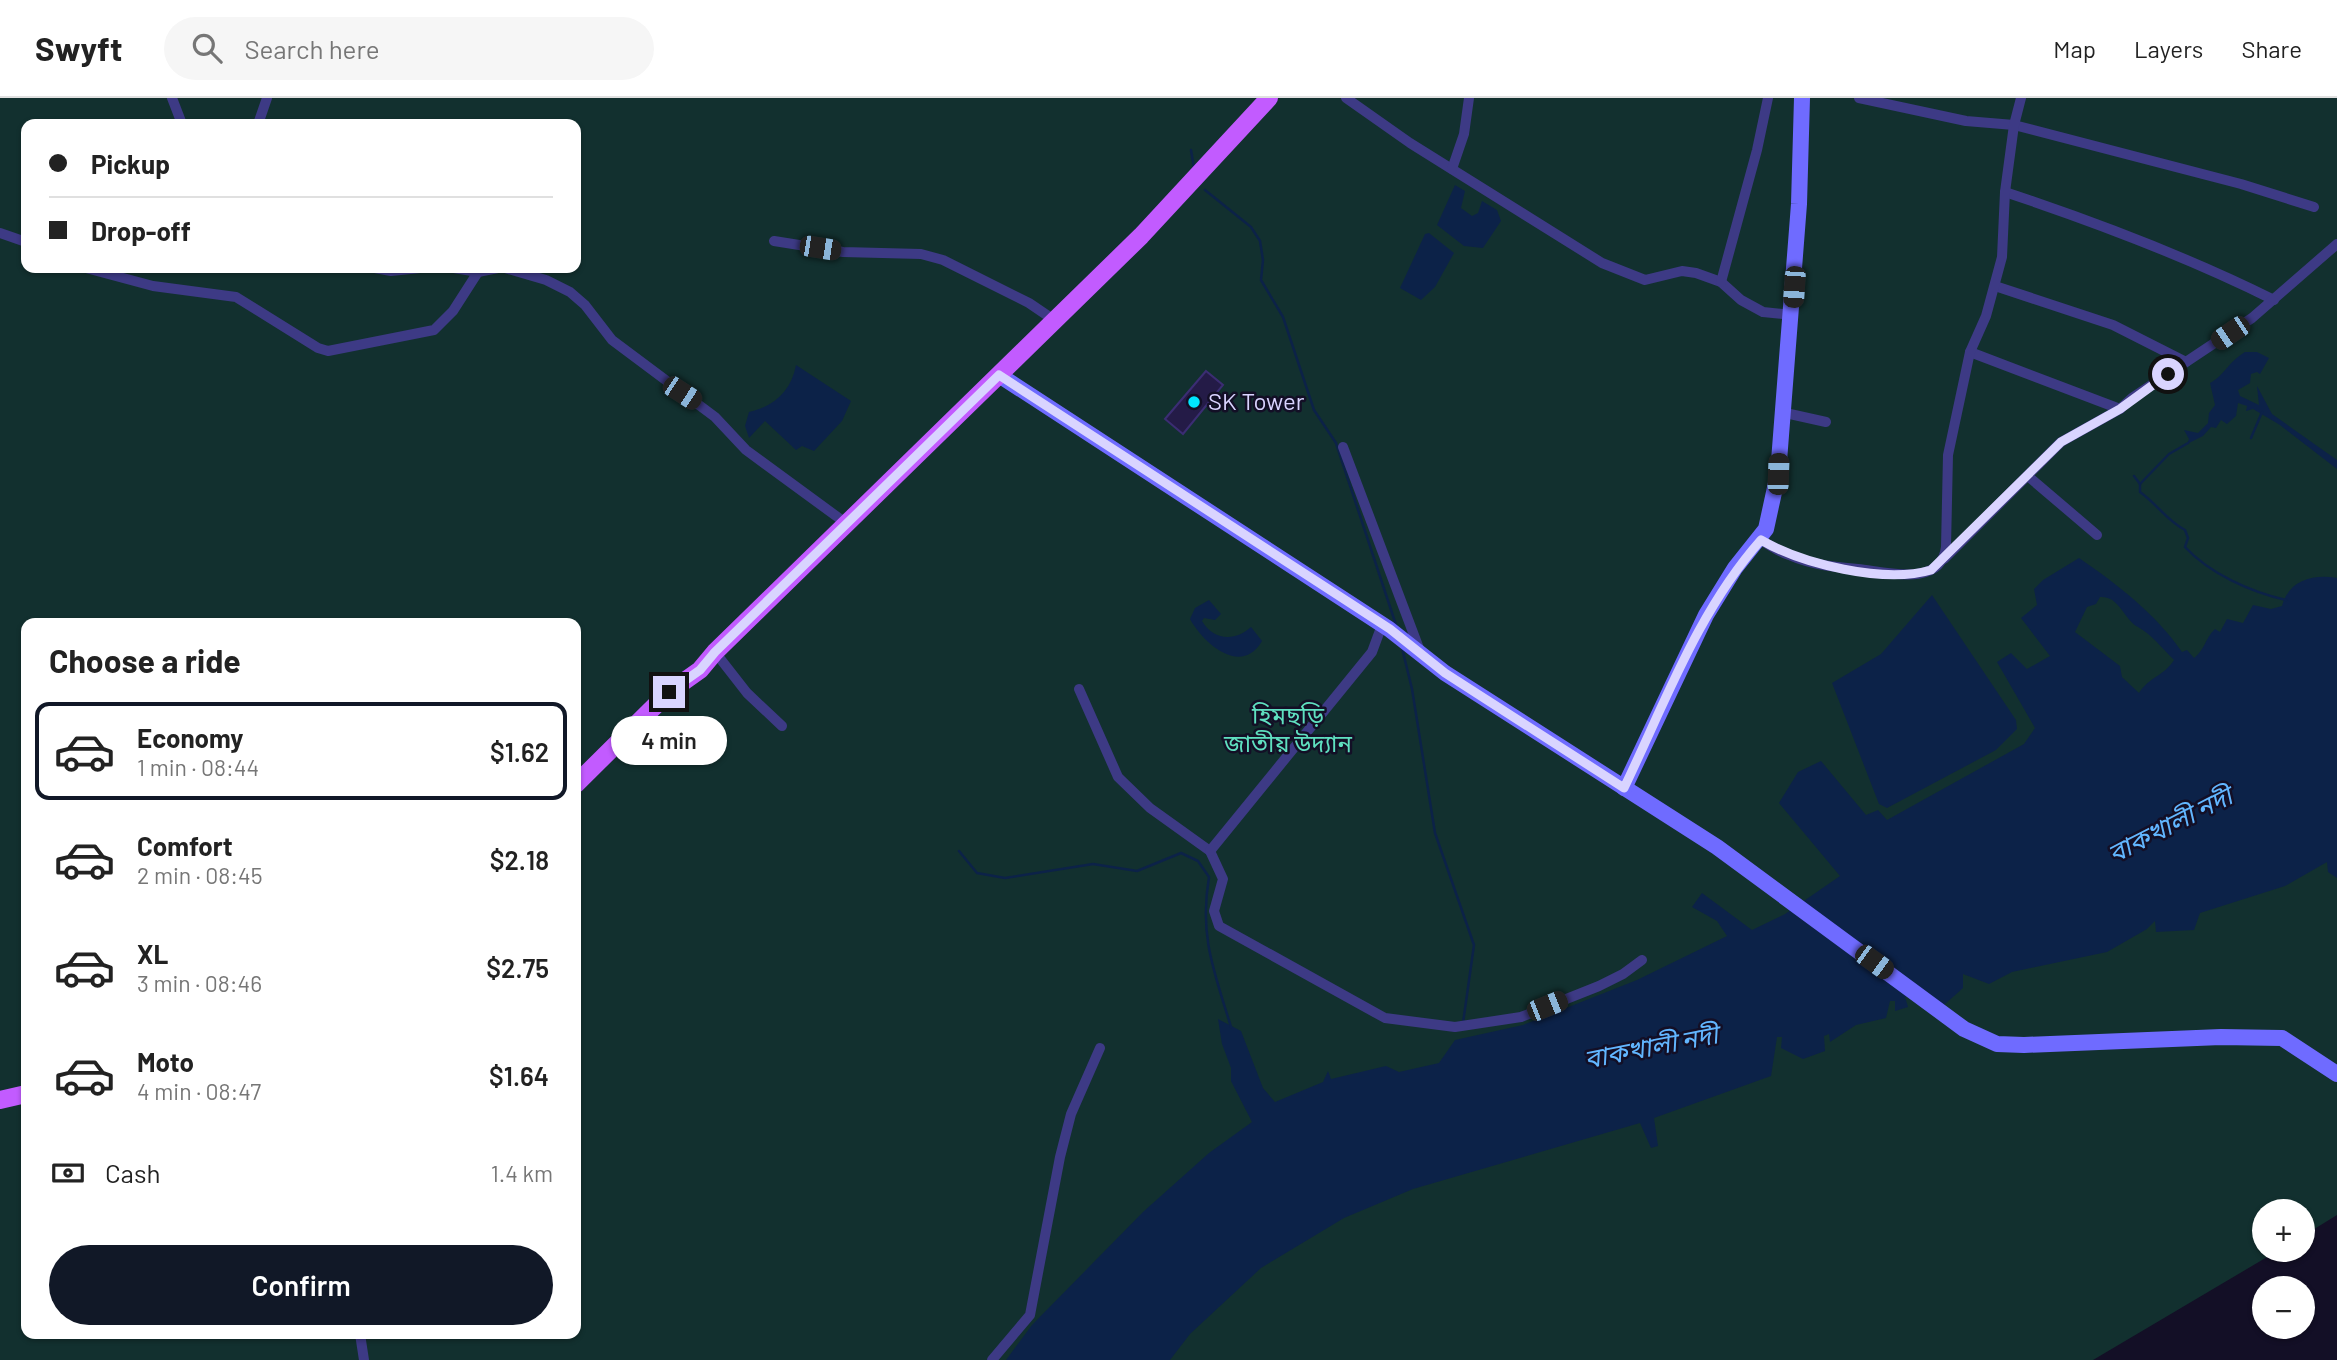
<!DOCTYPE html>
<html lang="en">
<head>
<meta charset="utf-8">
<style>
  body { margin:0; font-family:Barlow,"Noto Sans Bengali",sans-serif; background:#f6f6f6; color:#222; height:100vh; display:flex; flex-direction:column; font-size:26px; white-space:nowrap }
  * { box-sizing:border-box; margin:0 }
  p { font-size:23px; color:#767676 }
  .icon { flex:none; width:38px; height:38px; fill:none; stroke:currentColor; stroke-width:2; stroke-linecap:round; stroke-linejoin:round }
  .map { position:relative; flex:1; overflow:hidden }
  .drawer { position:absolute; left:21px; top:520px; width:560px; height:721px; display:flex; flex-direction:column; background:#fff; border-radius:14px; box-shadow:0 2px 5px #0004 }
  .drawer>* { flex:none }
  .top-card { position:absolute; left:21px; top:21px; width:560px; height:154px; border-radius:14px; box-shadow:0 2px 5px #0004; display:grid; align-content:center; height:154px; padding:0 28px; background:#fff }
  .fabs { position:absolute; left:2252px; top:1101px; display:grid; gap:14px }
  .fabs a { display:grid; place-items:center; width:63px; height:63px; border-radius:50%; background:#fff; box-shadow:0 2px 5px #0004; font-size:35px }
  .end { position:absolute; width:32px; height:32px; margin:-16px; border:9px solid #d9d4ff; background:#111; box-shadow:0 0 0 4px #111 }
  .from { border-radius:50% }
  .bubble { position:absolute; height:49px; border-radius:24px; background:#fff; box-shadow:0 2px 5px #0004; font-size:23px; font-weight:600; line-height:49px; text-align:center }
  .car { position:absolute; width:21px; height:42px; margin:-21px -10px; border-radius:9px; box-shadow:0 0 5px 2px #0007; background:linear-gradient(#222 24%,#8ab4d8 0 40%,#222 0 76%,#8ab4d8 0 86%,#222 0) }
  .top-card b { display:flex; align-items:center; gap:24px; height:66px; font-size:26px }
  .top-card b+b { border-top:2px solid #e0e0e0 }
  .top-card i { width:18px; height:18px; background:#222 }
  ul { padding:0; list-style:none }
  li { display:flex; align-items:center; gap:21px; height:98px; margin:0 14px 10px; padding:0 14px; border:4px solid transparent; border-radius:14px }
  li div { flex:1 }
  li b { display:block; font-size:26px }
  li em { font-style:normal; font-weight:600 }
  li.selected { border-color:#111827 }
  li>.icon { width:63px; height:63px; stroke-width:1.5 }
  h2 { padding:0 28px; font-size:32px; line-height:84px }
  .pay { display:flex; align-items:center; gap:18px; height:77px; padding:0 28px; font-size:26px }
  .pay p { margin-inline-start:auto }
  .cta { display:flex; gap:14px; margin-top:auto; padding:14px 28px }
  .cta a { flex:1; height:80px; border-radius:42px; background:#111827; color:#fff; font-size:28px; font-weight:600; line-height:80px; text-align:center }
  header { display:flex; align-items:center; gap:42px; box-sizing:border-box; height:98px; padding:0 35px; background:#fff; border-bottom:2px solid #e0e0e0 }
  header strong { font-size:33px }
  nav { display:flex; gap:38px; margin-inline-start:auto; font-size:24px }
  .search { width:490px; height:63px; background:#f6f6f6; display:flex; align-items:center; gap:18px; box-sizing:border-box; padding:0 24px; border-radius:38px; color:#767676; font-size:26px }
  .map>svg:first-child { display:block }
  .green { fill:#12302f; fill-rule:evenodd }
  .water { fill:#0c2248; fill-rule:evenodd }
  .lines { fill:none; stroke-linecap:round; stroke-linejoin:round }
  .stream { stroke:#0c2248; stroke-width:2.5 }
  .building { fill:#241b47; stroke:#3b2d73; stroke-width:2 }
  .street { stroke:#3d3a85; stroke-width:10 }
  .secondary { stroke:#6f6bff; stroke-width:16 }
  .primary { stroke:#c25bff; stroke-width:18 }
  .route { stroke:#d9d4ff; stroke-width:9 }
  .poi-dot { fill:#00e5ff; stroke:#130f26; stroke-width:2.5 }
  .labels { text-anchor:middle; stroke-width:5; stroke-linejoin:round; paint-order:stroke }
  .poi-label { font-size:24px; fill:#d9d4ff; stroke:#130f26; text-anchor:start }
  .park-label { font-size:24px; fill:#5fe0c0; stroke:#130f26 }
  .water-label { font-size:26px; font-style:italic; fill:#62b6ff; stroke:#130f26 }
</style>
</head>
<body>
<header>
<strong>Swyft</strong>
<div class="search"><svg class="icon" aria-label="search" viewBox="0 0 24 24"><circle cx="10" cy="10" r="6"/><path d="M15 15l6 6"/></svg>Search here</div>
<nav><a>Map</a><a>Layers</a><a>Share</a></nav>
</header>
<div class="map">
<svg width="2337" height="1262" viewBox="0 0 2337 1262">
  <rect width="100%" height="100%" fill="#130f26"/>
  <path class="green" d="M0,0H2337V1117L2303,1138V1113H2264V1152H2279L2093,1262H0ZM26,26H576V170H26ZM26,525H576V1236H26Z"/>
  <g class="water">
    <polygon points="1455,87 1465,93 1461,110 1472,118 1478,115 1482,103 1497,112 1501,123 1483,150 1464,148 1437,127"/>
    <polygon points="1429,135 1454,155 1435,189 1421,202 1400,190 1425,136"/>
    <path d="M2245,254H2257L2269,260L2260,276L2257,274L2251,276L2250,285L2238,292L2240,298L2259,307L2257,288L2272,316L2337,362V371L2280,327L2253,311L2246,313L2247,308L2238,305L2236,318L2227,326L2221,322L2216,330L2211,329L2203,338L2187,346L2189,341L2184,332L2198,335L2208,325L2209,315L2215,307L2210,285C2225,277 2228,264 2245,254Z"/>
    <path d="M796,267L851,303L842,323L814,353L802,348L796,352L765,323L749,340L745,328L749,314C775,308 791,293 796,267Z"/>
    <path d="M2079,460C2117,486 2156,516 2182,554L2187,552L2194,560C2205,552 2205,540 2215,531L2220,534L2227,521L2243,525L2253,507L2271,511L2282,508C2289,482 2313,476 2337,480V780L2328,774L2327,764L2285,788L2200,815L2194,832L2156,834L2155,823L2147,831L2107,854L2012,874L1989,886L1963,876V890L1944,907L1921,893L1905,899L1908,909L1895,913V903H1890L1886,920L1856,927L1830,944L1829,936L1824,938L1825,953L1803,961L1781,950L1782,939H1777L1771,978L1654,1020L1658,1048L1651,1050L1640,1025L1413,1091L1344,1120L1261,1170L1190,1236L1170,1262H1006L1032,1227L1143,1114L1209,1055L1252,1024L1231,983V970L1222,946L1218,921L1241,933L1263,990L1275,1004L1323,984L1328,973L1331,981L1386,968L1399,974L1439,965L1455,942L1523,927L1637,882L1727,838L1717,823L1692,809L1702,795L1752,832L1785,816L1840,778L1779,705L1798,674L1821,663L1866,717L1878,712L1887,722L2024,646L2035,630L1997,564L2011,555L2027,571L2050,558L2021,520L2037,507L2034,491L2043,482ZM2100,499C2120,498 2123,521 2138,529C2152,537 2162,550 2174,562C2164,578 2149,579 2139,595L2122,579L2120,568L2075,534L2087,509L2096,506Z"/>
    <polygon points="1932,497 2016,622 2017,631 1996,652 1887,710 1879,706 1832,585 1881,556"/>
    <path d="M1209,502L1221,516L1215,522L1204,520L1202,523C1213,542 1235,544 1251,529L1262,543C1241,579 1203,545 1190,521L1195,510Z"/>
  </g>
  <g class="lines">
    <g class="stream">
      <polyline points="1191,52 1194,70"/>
      <polyline points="1205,92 1251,129 1260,143 1263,162 1261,182 1283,219 1314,312 1336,345 1396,527"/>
      <polyline points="2251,340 2262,314"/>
      <path d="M2188,345L2169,356L2140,386V394C2157,406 2167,423 2185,432L2188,440L2185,449C2210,476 2251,494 2286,502"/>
      <polyline points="2134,378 2140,386"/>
      <polyline points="1402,550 1412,591 1435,735 1474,847 1463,925"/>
      <path d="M959,753L977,775L1005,780L1093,766L1137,773L1181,755L1198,763L1209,779C1199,838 1214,873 1231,929"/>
    </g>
  </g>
  <polygon class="building" points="1206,273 1223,287 1183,336 1165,321"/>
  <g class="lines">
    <g class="street">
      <polyline points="172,0 182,26"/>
      <polyline points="1346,0 1410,45 1602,165 1645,182 1682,173 1696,175 1721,184 1741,202 1763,214 1792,217"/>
      <polyline points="1859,0 1966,23 2014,27 2241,86 2314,109"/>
      <polyline points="258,26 267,0"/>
      <polyline points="1452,71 1464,36 1469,0"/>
      <path d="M2005,94C2098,125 2186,158 2274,202"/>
      <polyline points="0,135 26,144"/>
      <polyline points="774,143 843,154 921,156 943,162 1029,205 1054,222"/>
      <polyline points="86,170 153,188 236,199 318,250 328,253 434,232 453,213 478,174"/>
      <polyline points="375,170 391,173 420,170"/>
      <polyline points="454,170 478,174 498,170"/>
      <polyline points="505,170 546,182 570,194 585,207 612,242 715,319 746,352 847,426"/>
      <polyline points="1721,184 1757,52 1768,0"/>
      <polyline points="1995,188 2113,227 2186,264"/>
      <polyline points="1970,254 2120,311"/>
      <polyline points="1781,314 1826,324"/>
      <polyline points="1343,349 1420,553"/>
      <polyline points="2029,379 2097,437"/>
      <path d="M1761,442C1770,447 1779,454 1789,457C1812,467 1834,469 1858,471C1886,474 1941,490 1946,449L1948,357L1970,254L1986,218L2002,159L2005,94L2014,27L2021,0"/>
      <polyline points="1944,461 2061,344 2120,311 2132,300 2252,220 2337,146"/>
      <polyline points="715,554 747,595 782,628"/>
      <polyline points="1079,591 1118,679 1150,710 1210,753 1223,781 1214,813 1219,828 1385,920 1455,929 1521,919 1599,888 1623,876 1642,862"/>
      <polyline points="1210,753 1372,554 1382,527"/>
      <polyline points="360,1236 364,1262"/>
      <polyline points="992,1262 1030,1217 1060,1059 1071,1016 1100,950"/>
    </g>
    <g class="secondary">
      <polyline points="999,277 1389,531 1445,575 1717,749 1964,931 1997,946 2024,947 2221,939 2282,940 2337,976"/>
      <polyline points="1624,690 1706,517 1735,470 1766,431 1778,376 1799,106 1802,0"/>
    </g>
    <g class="primary">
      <polyline points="576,686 669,594 700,572 715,554 1141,138 1269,0"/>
      <polyline points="0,1002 26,996"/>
    </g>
  </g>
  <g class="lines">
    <path class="route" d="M669,594L700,572L715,554L999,277L1390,531L1445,575L1624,690C1665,605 1698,513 1761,442C1802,466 1884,486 1931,472L2061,344L2120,311L2168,276"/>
  </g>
  <circle class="poi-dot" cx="1194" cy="304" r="7"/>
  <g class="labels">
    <g class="poi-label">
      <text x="1208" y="312">SK Tower</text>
    </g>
    <g class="park-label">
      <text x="1288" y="626">হিমছড়ি<tspan x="1288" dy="28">জাতীয় উদ্যান</tspan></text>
    </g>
    <g class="water-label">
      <text transform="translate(2170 727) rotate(-27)" y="9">বাকখালী নদী</text>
      <text transform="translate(1651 949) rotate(-11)" y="9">বাকখালী নদী</text>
    </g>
  </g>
</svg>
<div class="fabs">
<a>+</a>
<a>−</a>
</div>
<i class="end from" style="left:2168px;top:276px"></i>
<i class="end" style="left:669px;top:594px"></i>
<div class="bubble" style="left:611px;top:618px;width:116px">4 min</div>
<i class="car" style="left:820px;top:150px;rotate:99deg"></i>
<i class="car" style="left:1794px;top:189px;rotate:184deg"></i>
<i class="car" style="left:2230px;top:235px;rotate:236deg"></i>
<i class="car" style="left:682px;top:295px;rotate:123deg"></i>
<i class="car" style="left:1778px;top:376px;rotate:2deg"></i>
<i class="car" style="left:1874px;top:864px;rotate:126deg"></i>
<i class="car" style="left:1547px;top:908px;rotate:68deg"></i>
<div class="top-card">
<b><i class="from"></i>Pickup</b>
<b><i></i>Drop-off</b>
</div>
<section class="drawer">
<h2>Choose a ride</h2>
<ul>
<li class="selected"><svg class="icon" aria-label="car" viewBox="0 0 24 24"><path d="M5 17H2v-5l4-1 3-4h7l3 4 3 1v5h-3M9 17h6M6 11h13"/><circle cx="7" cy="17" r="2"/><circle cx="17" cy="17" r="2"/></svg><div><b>Economy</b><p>1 min · 08:44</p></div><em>$1.62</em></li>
<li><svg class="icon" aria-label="car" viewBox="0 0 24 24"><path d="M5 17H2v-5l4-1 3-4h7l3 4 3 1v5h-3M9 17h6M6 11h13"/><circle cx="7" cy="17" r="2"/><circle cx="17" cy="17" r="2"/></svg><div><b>Comfort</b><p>2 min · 08:45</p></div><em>$2.18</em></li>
<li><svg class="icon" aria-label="car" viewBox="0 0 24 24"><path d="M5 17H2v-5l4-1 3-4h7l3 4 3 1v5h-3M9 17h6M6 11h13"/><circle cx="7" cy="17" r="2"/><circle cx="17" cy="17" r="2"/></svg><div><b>XL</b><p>3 min · 08:46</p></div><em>$2.75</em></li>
<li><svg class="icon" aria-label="car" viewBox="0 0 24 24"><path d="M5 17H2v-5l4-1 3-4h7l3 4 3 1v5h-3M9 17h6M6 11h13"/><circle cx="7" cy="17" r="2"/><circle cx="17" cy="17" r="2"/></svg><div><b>Moto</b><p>4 min · 08:47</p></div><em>$1.64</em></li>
</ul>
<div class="pay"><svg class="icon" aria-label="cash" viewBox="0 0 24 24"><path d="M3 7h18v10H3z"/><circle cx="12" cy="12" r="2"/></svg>Cash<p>1.4 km</p></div>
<div class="cta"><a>Confirm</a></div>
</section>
</div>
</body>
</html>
